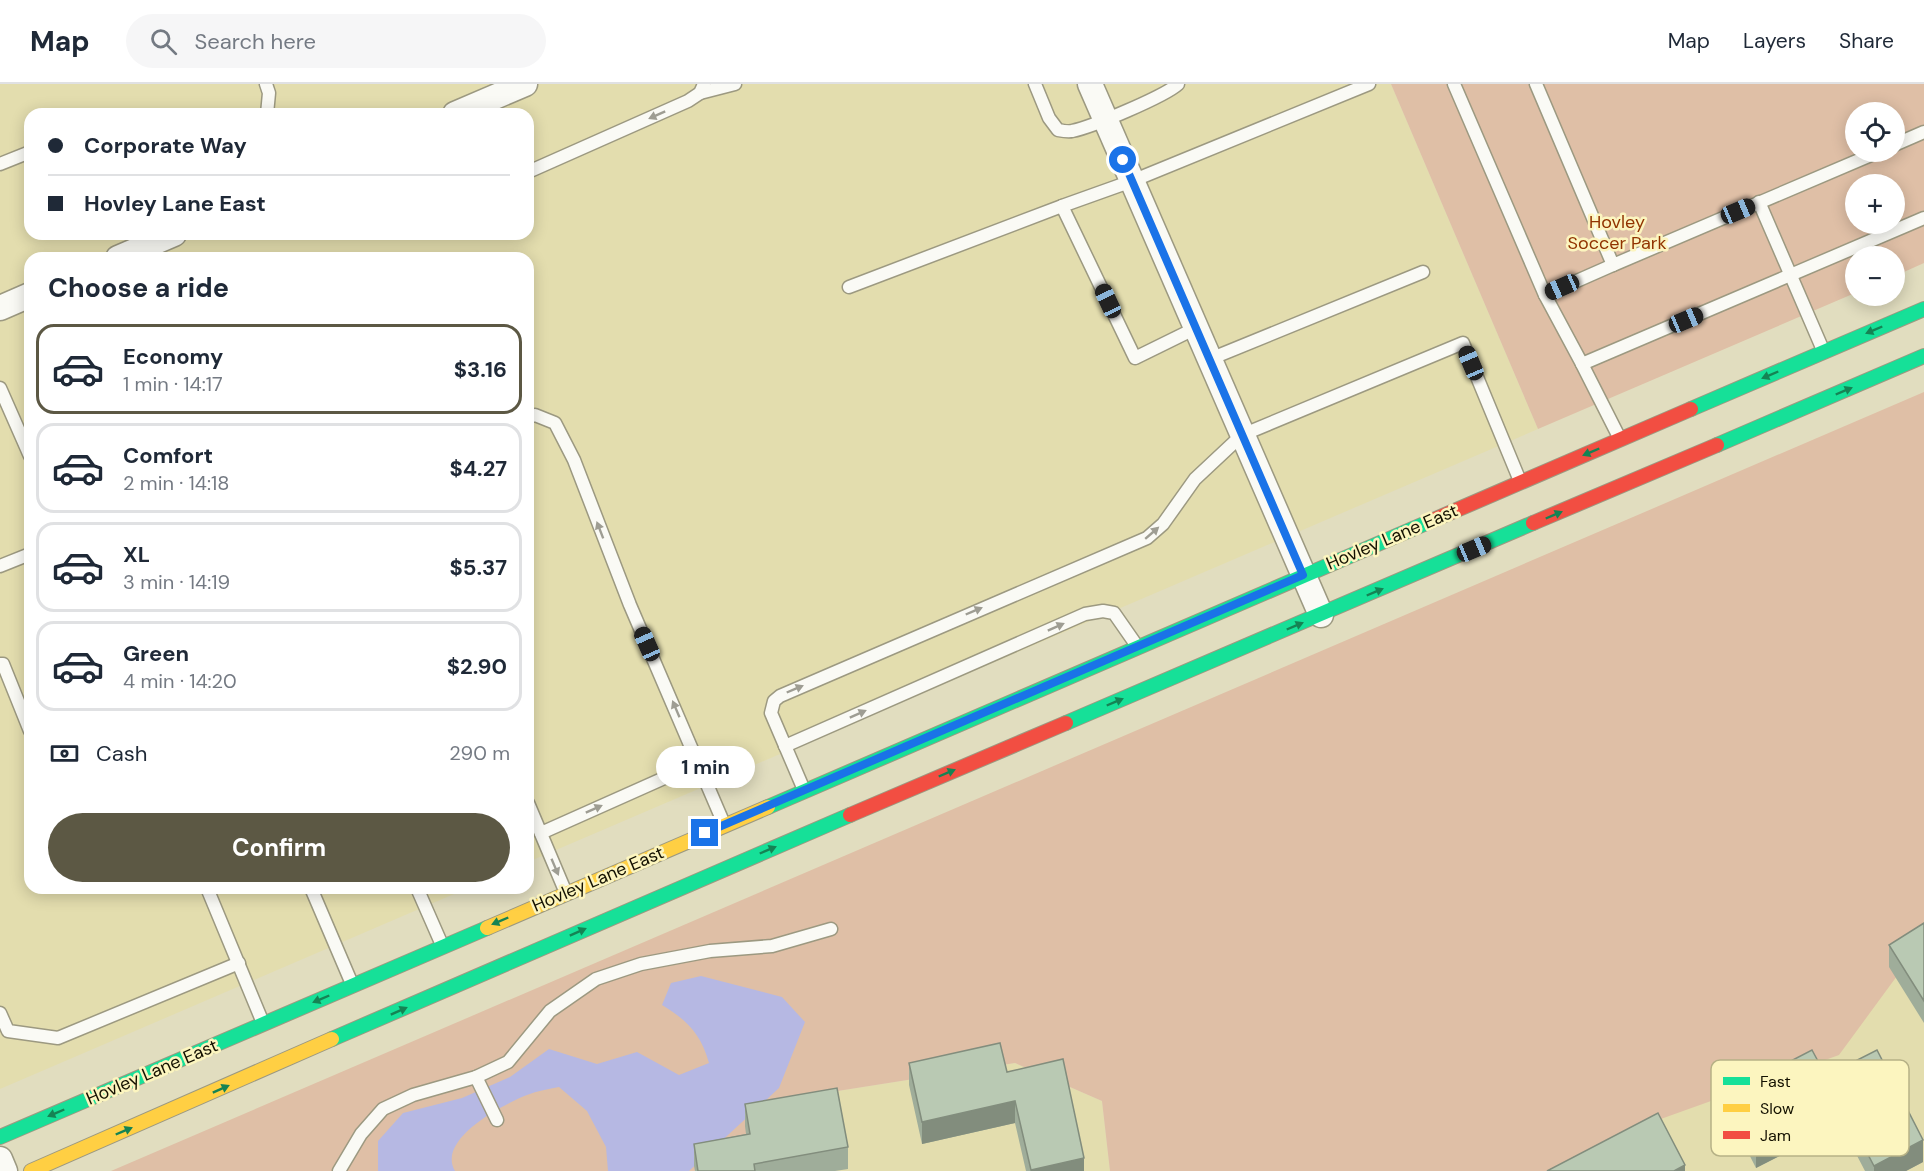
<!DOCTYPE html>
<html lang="en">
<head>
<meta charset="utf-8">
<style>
  body { margin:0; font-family:"DM Sans",sans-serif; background:#f6f6f7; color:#1f2937; height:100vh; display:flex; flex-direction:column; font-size:22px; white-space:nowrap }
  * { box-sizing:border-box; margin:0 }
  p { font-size:20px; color:#747a83 }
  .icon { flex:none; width:33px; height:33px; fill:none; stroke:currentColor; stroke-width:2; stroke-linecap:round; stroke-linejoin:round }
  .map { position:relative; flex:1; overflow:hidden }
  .panel { position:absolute; left:24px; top:168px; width:510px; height:642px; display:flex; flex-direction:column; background:#fff; border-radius:18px; box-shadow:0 3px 15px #0003 }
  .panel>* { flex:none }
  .banner { position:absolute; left:24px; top:24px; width:510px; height:132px; border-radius:18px; box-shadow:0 3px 15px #0003; display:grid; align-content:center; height:132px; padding:0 24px; background:#fff }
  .controls { position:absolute; left:1845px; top:18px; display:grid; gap:12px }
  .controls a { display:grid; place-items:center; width:60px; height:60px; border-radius:50%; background:#fff; box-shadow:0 3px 15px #0003; font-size:30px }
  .end { position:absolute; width:27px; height:27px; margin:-14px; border:8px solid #1a73e8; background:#fff; box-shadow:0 0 0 3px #fff }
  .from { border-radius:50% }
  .bubble { position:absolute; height:42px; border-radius:21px; background:#fff; box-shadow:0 3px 15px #0003; font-size:20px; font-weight:700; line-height:42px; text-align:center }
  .car { position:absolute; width:18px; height:36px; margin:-18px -9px; border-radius:8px; box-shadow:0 0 4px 2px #0007; background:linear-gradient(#222 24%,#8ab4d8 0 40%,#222 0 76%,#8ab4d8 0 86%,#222 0) }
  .banner b { display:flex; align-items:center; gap:21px; height:57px; font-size:22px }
  .banner b+b { border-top:2px solid #e0e1e3 }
  .banner i { width:15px; height:15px; background:#1f2937 }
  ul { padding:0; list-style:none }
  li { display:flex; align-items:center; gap:18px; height:90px; margin:0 12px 9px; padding:0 12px; border:3px solid #e0e1e3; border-radius:18px }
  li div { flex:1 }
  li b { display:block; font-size:22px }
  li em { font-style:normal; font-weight:700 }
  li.current { border-color:#5c5844 }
  li>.icon { width:54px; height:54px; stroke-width:1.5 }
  h2 { padding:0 24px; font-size:27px; line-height:72px }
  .pay { display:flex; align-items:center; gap:15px; height:66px; padding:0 24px; font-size:22px }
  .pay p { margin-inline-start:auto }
  .cta { display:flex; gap:12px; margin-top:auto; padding:12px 24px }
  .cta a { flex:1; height:69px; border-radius:36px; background:#5c5844; color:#fff; font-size:24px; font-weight:700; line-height:69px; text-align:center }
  header { display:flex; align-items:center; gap:36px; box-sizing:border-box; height:84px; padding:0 30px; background:#fff; border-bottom:2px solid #e0e1e3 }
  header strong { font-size:28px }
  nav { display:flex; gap:33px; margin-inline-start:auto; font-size:21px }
  .search { width:420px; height:54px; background:#f6f6f7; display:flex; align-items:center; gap:15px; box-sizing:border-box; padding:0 21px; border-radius:33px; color:#747a83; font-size:22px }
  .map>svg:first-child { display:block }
  .built { fill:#e3ddae; fill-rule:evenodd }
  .green { fill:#dfbfa6; fill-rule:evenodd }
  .water { fill:#b6b8e3 }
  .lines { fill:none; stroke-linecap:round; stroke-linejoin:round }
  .lane-casing { stroke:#9c9981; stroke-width:15 }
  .street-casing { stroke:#9c9981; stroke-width:27 }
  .fast-casing { stroke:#9c9981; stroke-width:16 }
  .slow-casing { stroke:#9c9981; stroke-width:16 }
  .jam-casing { stroke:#9c9981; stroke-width:16 }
  .lane { stroke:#fafaf5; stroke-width:12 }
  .street { stroke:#fafaf5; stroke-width:24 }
  .fast { stroke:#16e098; stroke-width:14 }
  .slow { stroke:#ffcf43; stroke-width:14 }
  .jam { stroke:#f24e42; stroke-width:14 }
  .wall { fill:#9fad9a }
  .shaded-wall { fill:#828d7d }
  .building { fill:#b9c9b3; stroke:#828d7d; stroke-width:1.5 }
  .oneway { fill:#9e9d93 }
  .oneway2 { fill:#158354 }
  .route { stroke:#1a73e8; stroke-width:8 }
  .labels { text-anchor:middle; stroke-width:5; stroke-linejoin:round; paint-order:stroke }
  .park-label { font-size:18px; fill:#913300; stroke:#fcf5bf }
  .street-label { font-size:18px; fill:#141101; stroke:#fcf5bf }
  .key { fill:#fcf5bf; stroke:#b6b186; stroke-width:1.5 }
  .key-label { font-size:16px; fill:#141101 }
</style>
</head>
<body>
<header>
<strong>Map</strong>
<div class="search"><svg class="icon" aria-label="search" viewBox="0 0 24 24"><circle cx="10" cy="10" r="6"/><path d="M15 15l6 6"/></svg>Search here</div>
<nav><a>Map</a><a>Layers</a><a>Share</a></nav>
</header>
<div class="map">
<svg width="1924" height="1087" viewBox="0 0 1924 1087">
  <rect width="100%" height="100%" fill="#e1ddbf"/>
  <g class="built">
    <path d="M0,0H1391L1538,345L528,778V174H30V804H468L0,1005ZM30,30H528V150H30Z"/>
    <polygon points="1924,858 1924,1087 1560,1087 1919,862"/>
    <polygon points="1015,979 1102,1017 1110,1087 706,1087 787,1015"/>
  </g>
  <g class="green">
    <path d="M1391,0H1924V179L1895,192L1894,172H1856L1855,209L1538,345ZM1856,28H1894V68H1856ZM1856,100H1894V140H1856Z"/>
    <polygon points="1924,308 1924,858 1919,862 1839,971 1658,1036 1560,1087 1110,1087 1102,1017 1015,979 787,1015 706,1087 111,1087"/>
  </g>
  <path class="water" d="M701,892L782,913L805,938L779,1004L689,1087H608L606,1063L587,1027L559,1003C549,1005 537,1007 527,1011C504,1020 436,1055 455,1087H378V1057L403,1029L462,1014L510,993L549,965L597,980L637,968L679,991L709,979C701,950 687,936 662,921L671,899Z"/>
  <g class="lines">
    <g class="lane-casing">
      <g id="lane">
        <polyline points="266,0 269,9 267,30"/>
        <path d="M1035,0L1049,34L1058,46C1063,47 1068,48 1072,47C1092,43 1165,12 1178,0"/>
        <polyline points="1454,0 1545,211 1582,280 1924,134"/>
        <polyline points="1536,0 1613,181 1878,68"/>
        <polyline points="700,9 735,0"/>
        <polyline points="1894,61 1924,48"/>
        <polyline points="0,80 30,68"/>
        <polyline points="528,88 688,17 700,9 704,0"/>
        <polyline points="1759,118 1823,266"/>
        <polyline points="849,203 1062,122"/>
        <polyline points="1545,211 1613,181"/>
        <polyline points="1196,244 1135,274 1062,122 1132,97 1369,0"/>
        <polyline points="1210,275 1423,188"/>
        <polyline points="1582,280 1619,353"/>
        <polyline points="0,304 30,372"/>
        <polyline points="528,333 535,331 555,339 574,376 630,521 724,740"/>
        <polyline points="0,482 30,470"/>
        <polyline points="0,580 3,580 30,647"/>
        <polyline points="785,662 1085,530 1103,527 1114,529 1137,562"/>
        <polyline points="804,706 771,629 774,617 780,612 1147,454 1163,440 1195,395 1242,351 1463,259 1520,397"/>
        <polyline points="528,719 566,809"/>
        <polyline points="541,749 698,679"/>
        <polyline points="207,804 263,939"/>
        <polyline points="311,804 352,900"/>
        <polyline points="417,804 442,861"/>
        <polyline points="0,929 8,947 58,954 239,879"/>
        <polyline points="476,993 497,1036"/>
        <polyline points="339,1087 361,1050 383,1025 413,1011 476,993 508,978 550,927 596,895 641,880 710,867 772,862 831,845"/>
      </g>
    </g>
    <g class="street-casing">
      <g id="street">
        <polyline points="1090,0 1321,531"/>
        <polyline points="455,30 525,0"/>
        <polyline points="118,174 174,150"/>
        <polyline points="0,224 30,211"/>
        <polyline points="0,1075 5,1087"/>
      </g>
    </g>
    <g class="fast-casing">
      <g id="fast">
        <polyline points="1691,325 1924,225"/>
        <polyline points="1717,361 1924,272"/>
        <polyline points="1066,639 1533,439"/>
        <polyline points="768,723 1431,437"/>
        <polyline points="332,955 850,731"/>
        <polyline points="0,1053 487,844"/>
      </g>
    </g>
    <g class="slow-casing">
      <g id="slow">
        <polyline points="487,844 768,723"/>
        <polyline points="31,1087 332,955"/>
      </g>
    </g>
    <g class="jam-casing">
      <g id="jam">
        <polyline points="1431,437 1691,325"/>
        <polyline points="1533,439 1717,361"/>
        <polyline points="850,731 1066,639"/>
      </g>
    </g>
    <use href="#lane" class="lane"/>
    <use href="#street" class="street"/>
    <use href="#fast" class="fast"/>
    <use href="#slow" class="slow"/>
    <use href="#jam" class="jam"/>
  </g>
  <g class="wall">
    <polygon points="1924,839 1924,939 1889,883 1889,861"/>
    <polygon points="909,979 1007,988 1084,1087 1026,1087 1015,1039 922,1060 909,1001"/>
    <polygon points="1826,992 1923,1078 1906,1087 1865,1087 1841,1041 1756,1084 1729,1031 1729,1009"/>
    <polygon points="745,1020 848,1063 848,1085 835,1087 695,1087 694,1082 694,1060 746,1050 745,1042"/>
  </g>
  <g class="shaded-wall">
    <polygon points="1015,1017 1015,1039 922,1060 922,1038"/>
    <polygon points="1841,1019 1841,1041 1756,1084 1756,1063"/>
    <polygon points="1923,1056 1923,1078 1906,1087 1874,1087 1874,1082"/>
    <polygon points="1084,1074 1084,1087 1031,1087 1031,1086"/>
    <polygon points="1685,1081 1685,1087 1674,1087"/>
  </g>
  <g class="building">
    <polygon points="1924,839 1924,917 1889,861"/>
    <polygon points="1000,959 1007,988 1063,975 1084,1074 1031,1086 1015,1017 922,1038 909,979"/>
    <polygon points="1812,966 1826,992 1877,966 1923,1056 1874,1082 1841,1019 1756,1063 1729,1009"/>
    <polygon points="837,1004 848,1063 754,1080 755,1087 698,1087 694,1060 750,1050 745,1020"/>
    <polygon points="1658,1029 1685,1081 1674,1087 1547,1087"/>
  </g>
  <defs><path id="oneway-solid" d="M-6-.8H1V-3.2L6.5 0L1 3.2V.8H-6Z" transform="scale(1.5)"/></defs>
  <g class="oneway">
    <use href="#oneway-solid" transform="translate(657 31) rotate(156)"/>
    <use href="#oneway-solid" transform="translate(600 446) rotate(-111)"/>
    <use href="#oneway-solid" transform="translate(1152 449) rotate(-41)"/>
    <use href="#oneway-solid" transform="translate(974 527) rotate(-23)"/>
    <use href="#oneway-solid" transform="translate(1056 543) rotate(-24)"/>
    <use href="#oneway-solid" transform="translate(795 605) rotate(-23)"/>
    <use href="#oneway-solid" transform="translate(676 625) rotate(-113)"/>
    <use href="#oneway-solid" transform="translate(858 630) rotate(-24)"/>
    <use href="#oneway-solid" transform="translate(594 725) rotate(-24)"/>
    <use href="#oneway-solid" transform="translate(555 783) rotate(67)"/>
  </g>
  <g class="oneway2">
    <use href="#oneway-solid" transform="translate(1874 246) rotate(157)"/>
    <use href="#oneway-solid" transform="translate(1770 291) rotate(157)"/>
    <use href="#oneway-solid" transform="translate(1844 307) rotate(-23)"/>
    <use href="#oneway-solid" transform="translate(1591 368) rotate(157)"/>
    <use href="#oneway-solid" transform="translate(1554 431) rotate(-23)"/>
    <use href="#oneway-solid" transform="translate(1375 508) rotate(-23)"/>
    <use href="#oneway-solid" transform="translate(1295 542) rotate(-23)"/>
    <use href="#oneway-solid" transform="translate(1115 618) rotate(-23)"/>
    <use href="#oneway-solid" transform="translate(947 689) rotate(-23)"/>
    <use href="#oneway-solid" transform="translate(768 766) rotate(-23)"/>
    <use href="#oneway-solid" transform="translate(500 837) rotate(157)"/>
    <use href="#oneway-solid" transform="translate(578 848) rotate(-24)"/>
    <use href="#oneway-solid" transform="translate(321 915) rotate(157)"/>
    <use href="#oneway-solid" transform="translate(399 927) rotate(-24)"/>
    <use href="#oneway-solid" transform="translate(221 1005) rotate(-24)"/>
    <use href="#oneway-solid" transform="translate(56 1029) rotate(157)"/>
    <use href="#oneway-solid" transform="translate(124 1047) rotate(-23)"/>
  </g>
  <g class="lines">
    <polyline class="route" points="705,749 1303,491 1123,76"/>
  </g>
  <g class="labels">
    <g class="park-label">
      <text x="1617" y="144">Hovley<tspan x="1617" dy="21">Soccer Park</tspan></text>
    </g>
    <g class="street-label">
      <text transform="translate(1392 453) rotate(-23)" y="6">Hovley Lane East</text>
      <text transform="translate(598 795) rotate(-23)" y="6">Hovley Lane East</text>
      <text transform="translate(152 988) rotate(-23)" y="6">Hovley Lane East</text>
    </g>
  </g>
  <rect x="1711" y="976" width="198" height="96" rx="9" class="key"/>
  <rect x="1723" y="993" width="27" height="8" fill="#16e098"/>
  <rect x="1723" y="1020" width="27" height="8" fill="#ffcf43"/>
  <rect x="1723" y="1047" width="27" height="8" fill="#f24e42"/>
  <g class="key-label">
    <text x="1760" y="1003">Fast</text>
    <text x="1760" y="1030">Slow</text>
    <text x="1760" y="1057">Jam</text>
  </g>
</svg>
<div class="controls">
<a><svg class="icon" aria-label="locate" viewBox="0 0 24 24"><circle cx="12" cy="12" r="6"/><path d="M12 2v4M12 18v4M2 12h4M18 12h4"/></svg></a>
<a>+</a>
<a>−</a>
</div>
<i class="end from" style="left:1123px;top:76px"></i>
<i class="end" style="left:705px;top:749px"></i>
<div class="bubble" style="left:656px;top:662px;width:99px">1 min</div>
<i class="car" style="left:1738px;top:127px;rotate:67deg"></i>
<i class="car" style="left:1562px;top:203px;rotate:246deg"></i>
<i class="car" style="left:1108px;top:217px;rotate:335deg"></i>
<i class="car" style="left:1686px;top:236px;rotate:67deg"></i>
<i class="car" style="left:1471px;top:279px;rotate:337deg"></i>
<i class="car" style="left:1474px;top:465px;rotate:67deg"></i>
<i class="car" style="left:647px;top:560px;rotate:336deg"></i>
<div class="banner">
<b><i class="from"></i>Corporate Way</b>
<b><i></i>Hovley Lane East</b>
</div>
<section class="panel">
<h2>Choose a ride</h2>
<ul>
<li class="current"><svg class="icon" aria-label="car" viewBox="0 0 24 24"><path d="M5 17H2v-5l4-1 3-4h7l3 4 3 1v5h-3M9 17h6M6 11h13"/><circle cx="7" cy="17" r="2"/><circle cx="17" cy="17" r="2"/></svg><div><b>Economy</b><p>1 min · 14:17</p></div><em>$3.16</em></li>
<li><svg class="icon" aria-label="car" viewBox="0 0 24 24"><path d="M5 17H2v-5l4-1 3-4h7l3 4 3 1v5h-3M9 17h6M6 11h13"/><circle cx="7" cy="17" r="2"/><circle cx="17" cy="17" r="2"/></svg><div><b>Comfort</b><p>2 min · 14:18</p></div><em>$4.27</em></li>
<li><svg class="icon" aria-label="car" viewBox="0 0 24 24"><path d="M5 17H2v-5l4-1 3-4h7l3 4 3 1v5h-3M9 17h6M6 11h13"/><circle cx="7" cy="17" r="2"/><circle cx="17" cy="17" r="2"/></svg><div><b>XL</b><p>3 min · 14:19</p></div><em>$5.37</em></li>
<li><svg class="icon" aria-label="car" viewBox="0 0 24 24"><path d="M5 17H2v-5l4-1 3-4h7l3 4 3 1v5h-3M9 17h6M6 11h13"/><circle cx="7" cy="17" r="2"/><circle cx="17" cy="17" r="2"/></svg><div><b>Green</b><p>4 min · 14:20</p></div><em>$2.90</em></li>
</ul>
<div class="pay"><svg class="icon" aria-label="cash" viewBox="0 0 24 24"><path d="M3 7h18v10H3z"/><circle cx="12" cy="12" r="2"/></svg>Cash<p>290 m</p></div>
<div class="cta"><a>Confirm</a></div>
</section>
</div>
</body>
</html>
